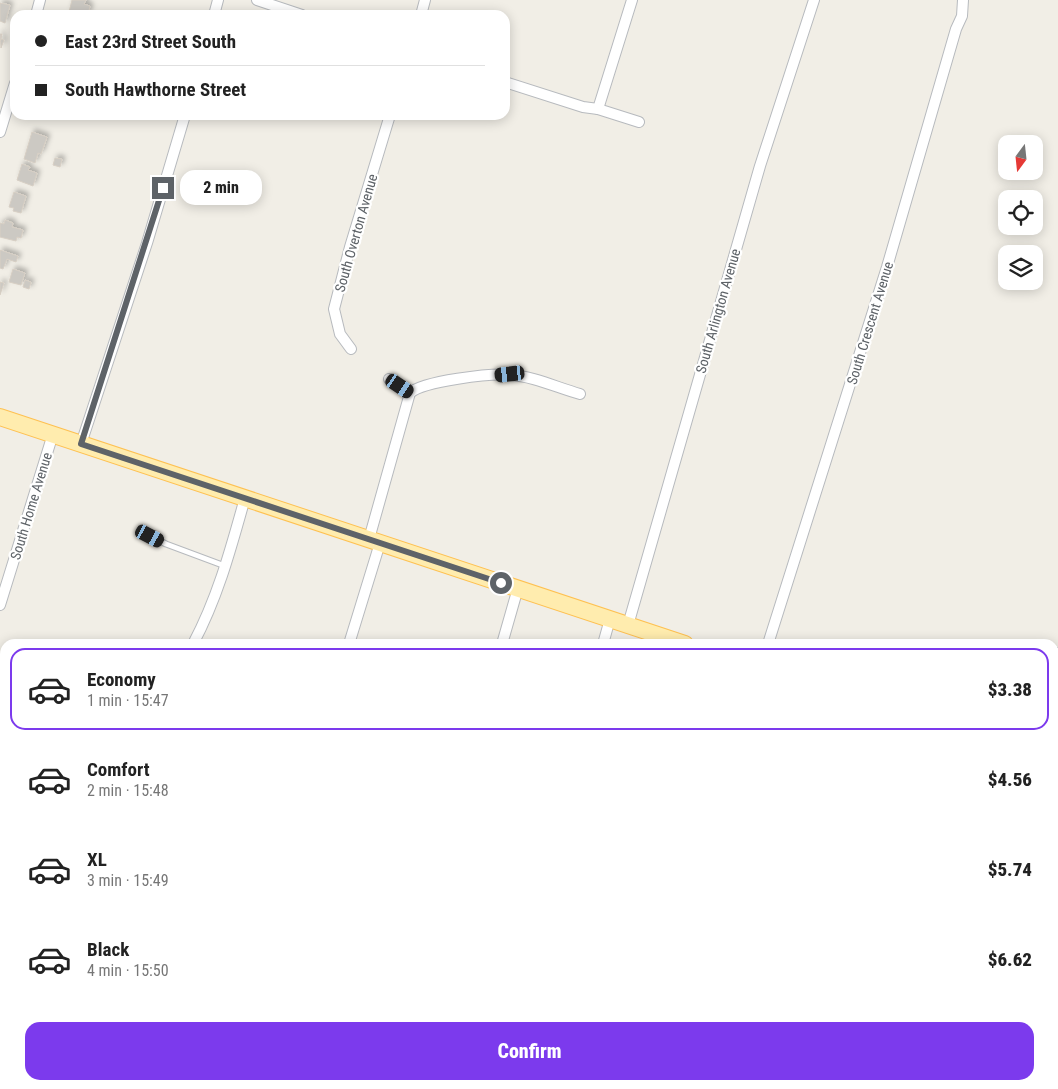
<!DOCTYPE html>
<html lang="en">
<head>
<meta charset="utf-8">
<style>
  body { margin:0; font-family:"Roboto Condensed",sans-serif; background:#f2f2f2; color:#222; height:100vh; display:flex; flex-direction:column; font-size:19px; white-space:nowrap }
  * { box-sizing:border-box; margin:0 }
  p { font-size:16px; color:#767676 }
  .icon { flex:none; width:28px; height:28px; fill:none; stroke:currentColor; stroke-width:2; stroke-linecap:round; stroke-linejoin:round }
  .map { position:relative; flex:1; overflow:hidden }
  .sheet { position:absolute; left:0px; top:639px; width:1059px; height:451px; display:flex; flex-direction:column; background:#fff; border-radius:15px 15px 0 0; box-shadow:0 2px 12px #0003 }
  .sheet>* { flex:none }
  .banner { position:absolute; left:10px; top:10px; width:500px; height:110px; border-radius:15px; box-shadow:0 2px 12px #0003; display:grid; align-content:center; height:110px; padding:0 25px; background:#fff }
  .needle { width:32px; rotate:195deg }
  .controls { position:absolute; left:998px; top:135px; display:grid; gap:10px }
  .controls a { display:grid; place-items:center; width:45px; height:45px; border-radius:10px; background:#fff; box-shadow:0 2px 12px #0003; font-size:25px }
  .end { position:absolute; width:22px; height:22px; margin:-11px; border:6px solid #5e6368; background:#fff; box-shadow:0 0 0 2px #fff }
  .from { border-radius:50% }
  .bubble { position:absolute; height:35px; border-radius:15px; background:#fff; box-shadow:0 2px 12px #0003; font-size:16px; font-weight:800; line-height:35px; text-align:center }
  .car { position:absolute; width:15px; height:30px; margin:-15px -8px; border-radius:6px; box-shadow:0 0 4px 1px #0007; background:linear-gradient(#222 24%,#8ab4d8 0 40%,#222 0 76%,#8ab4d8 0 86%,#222 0) }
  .banner b { display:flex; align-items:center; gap:18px; height:48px; font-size:19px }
  .banner b+b { border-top:1px solid #e0e0e0 }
  .banner i { width:12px; height:12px; background:#222 }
  ul { padding:9px 0 0; list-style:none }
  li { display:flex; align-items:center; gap:15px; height:82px; margin:0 10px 8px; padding:0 15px; border:2px solid transparent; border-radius:15px }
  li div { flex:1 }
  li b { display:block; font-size:19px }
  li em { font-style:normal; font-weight:800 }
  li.active { border-color:#7c3aed }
  li>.icon { width:45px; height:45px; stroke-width:1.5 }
  .button { display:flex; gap:10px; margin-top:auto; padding:10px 25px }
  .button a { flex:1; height:58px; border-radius:15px; background:#7c3aed; color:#fff; font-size:20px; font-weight:800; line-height:58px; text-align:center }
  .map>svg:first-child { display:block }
  .green { fill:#c4ebc1 }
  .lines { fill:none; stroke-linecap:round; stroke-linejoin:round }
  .stream { stroke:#a9e0ff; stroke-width:3 }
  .building { fill:#ccc9c3; stroke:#d7cfc4; filter:url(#shadow) }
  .service-casing { stroke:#b7babe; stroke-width:7 }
  .minor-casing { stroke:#b7babe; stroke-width:12 }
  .primary-casing { stroke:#fec152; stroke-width:18 }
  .service { stroke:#fff; stroke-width:5 }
  .minor { stroke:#fff; stroke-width:10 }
  .primary { stroke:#ffecae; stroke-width:16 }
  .route { stroke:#5e6368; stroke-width:6 }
  .labels { text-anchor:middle; stroke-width:4.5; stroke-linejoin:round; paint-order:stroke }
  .street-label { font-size:14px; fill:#5e6368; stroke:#fff }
</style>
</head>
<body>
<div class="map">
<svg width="1058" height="1089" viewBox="0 0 1058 1089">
  <defs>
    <filter id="shadow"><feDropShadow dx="3" dy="-3" stdDeviation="2.5" flood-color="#0004"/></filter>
  </defs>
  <rect width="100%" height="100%" fill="#f1eee6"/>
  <g class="green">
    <polygon points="1058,672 1058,750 1054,748 1054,686"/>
    <polygon points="0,840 5,845 5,953 0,952"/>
    <polygon points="5,980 5,1021 0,1019 0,997"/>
    <polygon points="180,1085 356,1085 356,1089 194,1089"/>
    <polygon points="367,1085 459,1085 458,1089 373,1089"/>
    <polygon points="478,1085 742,1085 741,1089 477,1089"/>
    <polygon points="893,1085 1039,1085 1041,1089 891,1089"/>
  </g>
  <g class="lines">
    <g class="stream">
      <polyline points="0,903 5,903"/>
      <polyline points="344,1085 350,1089"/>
    </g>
  </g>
  <g class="building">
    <polygon points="72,0 86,0 84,4 90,6 88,14 82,12 81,15 77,15 69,12"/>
    <polygon points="0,3 10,5 5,23 0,21"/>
    <polygon points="0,34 2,34 1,39 4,40 1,48"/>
    <polygon points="32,132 47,137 41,154 38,153 35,163 24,159"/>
    <polygon points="55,158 62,159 60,167 53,165"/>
    <polygon points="22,164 30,167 28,170 37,173 33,186 17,180"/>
    <polygon points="14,192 26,196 21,213 13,211 14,208 9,207"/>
    <polygon points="5,220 13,223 12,227 23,230 21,238 17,237 16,241 0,237 0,223 4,224"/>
    <polygon points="0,250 18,256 16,262 7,259 3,269 0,268"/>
    <polygon points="13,269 25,273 21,285 9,282"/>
    <polygon points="25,280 31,282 29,289 23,287"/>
    <polygon points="0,282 4,283 0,295"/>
  </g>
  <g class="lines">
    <g class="service-casing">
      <g id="service">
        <polyline points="150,536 166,544 225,566"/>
        <polyline points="1054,676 1058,678"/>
      </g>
    </g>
    <g class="minor-casing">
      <g id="minor">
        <polyline points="257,0 302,15"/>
        <polyline points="36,15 40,0"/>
        <polyline points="214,15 218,0"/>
        <polyline points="421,15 425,0"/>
        <polyline points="505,82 583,107 598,109 639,122"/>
        <polyline points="598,109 632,0"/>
        <polyline points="0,132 15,83"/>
        <polyline points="351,349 340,334 334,309 350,247 390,115"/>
        <polyline points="389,379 410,393"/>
        <polyline points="81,444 147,243 185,115"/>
        <path d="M369,539L410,393C423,381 491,373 510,375C533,376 558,388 580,394"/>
        <polyline points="0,605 53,434"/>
        <polyline points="628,625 760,166 814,0"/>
        <path d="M193,644C218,597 231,548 245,498"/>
        <polyline points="349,644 380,543"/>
        <polyline points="502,644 518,588"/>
        <polyline points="603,644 610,619"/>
        <polyline points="768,644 887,267 956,29 962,16 963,0"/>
        <polyline points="1054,667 1058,653"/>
        <polyline points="0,831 5,835"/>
        <polyline points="0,974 5,958"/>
        <polyline points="141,1089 142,1085"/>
        <polyline points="470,1089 472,1085"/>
        <polyline points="810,1089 811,1085"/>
      </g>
    </g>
    <g class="primary-casing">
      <g id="primary">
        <polyline points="0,417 685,644"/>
        <polyline points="1054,764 1058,765"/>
      </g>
    </g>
    <use href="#service" class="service"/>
    <use href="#minor" class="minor"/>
    <use href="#primary" class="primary"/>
  </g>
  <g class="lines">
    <polyline class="route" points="163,188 81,444 501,583"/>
  </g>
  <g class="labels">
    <g class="street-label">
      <text transform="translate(356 233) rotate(-74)" y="5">South Overton Avenue</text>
      <text transform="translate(718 311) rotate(-74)" y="5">South Arlington Avenue</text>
      <text transform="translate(870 323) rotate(-73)" y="5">South Crescent Avenue</text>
      <text transform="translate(31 506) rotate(-73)" y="5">South Home Avenue</text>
    </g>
  </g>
</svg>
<div class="controls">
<a><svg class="needle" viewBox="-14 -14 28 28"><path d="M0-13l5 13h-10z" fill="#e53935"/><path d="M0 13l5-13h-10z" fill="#767676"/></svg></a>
<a><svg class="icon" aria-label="locate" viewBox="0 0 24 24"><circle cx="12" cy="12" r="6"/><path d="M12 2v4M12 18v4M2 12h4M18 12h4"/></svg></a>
<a><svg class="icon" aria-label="layers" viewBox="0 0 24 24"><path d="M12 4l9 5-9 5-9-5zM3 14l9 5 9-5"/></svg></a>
</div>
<i class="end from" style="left:501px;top:583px"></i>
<i class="end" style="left:163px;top:188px"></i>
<div class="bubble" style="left:180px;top:170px;width:82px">2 min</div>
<i class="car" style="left:510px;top:374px;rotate:264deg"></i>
<i class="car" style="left:400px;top:386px;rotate:124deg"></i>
<i class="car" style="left:150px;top:536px;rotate:118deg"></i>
<div class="banner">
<b><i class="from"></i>East 23rd Street South</b>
<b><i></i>South Hawthorne Street</b>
</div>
<section class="sheet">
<ul>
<li class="active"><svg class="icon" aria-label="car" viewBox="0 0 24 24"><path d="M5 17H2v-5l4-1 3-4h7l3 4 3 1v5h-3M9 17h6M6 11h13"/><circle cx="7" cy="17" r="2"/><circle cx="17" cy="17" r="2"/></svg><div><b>Economy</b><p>1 min · 15:47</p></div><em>$3.38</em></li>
<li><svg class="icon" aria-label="car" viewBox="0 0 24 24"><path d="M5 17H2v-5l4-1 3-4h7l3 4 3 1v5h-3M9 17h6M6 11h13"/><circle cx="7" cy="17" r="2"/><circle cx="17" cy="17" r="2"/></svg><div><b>Comfort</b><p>2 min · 15:48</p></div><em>$4.56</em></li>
<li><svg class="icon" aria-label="car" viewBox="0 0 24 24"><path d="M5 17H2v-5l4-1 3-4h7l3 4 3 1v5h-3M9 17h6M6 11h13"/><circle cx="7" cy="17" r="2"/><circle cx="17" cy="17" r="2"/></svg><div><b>XL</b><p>3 min · 15:49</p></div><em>$5.74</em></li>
<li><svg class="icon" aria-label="car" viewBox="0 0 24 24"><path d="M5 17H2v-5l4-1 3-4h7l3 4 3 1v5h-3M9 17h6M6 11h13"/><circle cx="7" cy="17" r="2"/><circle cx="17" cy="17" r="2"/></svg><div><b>Black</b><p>4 min · 15:50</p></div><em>$6.62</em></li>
</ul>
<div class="button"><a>Confirm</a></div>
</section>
</div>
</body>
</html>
